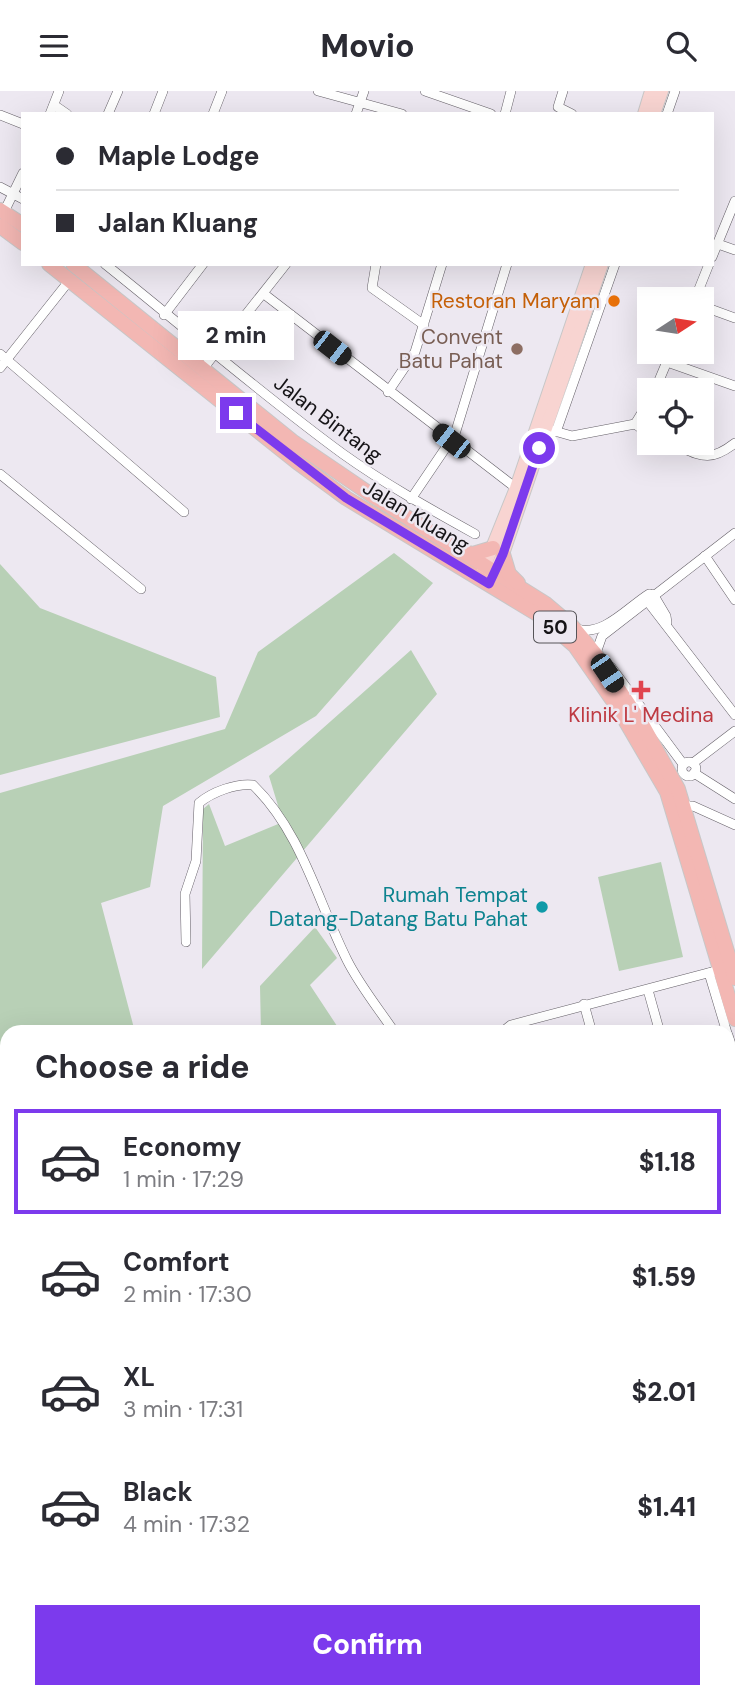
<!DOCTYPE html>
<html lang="en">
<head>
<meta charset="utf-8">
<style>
  body { margin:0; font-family:"DM Sans",sans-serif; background:#f7f7f7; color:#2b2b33; height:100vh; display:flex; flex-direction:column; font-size:26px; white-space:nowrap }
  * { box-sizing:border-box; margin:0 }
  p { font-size:23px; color:#7c7c81 }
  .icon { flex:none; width:38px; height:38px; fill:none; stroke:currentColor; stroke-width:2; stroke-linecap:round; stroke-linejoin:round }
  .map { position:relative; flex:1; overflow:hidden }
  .details { position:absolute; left:0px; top:934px; width:735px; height:674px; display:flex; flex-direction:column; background:#fff; border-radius:21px 21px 0 0; box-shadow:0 7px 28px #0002 }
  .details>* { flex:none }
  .hud { position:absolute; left:21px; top:21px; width:693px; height:154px; border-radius:0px; box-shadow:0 7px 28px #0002; display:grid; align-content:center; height:154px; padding:0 35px; background:#fff }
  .needle { width:46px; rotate:78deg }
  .fabs { position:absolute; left:637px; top:196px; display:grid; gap:14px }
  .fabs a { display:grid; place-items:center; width:77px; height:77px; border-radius:0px; background:#fff; box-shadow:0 7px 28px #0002; font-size:35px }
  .end { position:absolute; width:32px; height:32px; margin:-16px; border:9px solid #7c3aed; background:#fff; box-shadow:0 0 0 4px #fff }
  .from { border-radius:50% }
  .bubble { position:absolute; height:49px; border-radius:0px; background:#fff; box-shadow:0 7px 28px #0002; font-size:23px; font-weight:800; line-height:49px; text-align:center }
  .car { position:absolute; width:21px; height:42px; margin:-21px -10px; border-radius:9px; box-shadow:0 0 5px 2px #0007; background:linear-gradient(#222 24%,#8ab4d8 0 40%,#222 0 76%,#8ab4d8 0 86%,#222 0) }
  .hud b { display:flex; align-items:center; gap:24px; height:66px; font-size:26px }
  .hud b+b { border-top:2px solid #e1e1e2 }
  .hud i { width:18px; height:18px; background:#2b2b33 }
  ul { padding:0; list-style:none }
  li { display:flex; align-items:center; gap:21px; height:105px; margin:0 14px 10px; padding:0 21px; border:4px solid transparent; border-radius:0px }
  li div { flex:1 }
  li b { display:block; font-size:26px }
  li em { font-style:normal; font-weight:800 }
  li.active { border-color:#7c3aed }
  li>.icon { width:63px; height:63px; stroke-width:1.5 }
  h2 { padding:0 35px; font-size:32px; line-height:84px }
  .primary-button { display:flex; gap:14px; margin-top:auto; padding:14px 35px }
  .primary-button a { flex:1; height:80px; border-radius:0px; background:#7c3aed; color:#fff; font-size:28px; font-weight:800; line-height:80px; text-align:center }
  header { display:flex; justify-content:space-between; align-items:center; height:91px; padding:0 35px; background:#fff; font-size:32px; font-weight:800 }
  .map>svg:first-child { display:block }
  .green { fill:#b8d0b6 }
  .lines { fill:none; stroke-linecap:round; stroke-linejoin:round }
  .minor-casing { stroke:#656068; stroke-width:10 }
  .major-casing { stroke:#c7c7c7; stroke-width:14 }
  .highway-casing { stroke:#c7c7c7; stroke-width:16 }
  .minor { stroke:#fff; stroke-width:9 }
  .major { stroke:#f8d4d1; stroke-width:12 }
  .highway { stroke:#f3b7b3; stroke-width:14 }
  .route { stroke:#7c3aed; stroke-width:9 }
  .food-dot { fill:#e8710a; stroke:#ede8f1; stroke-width:2.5 }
  .education-dot { fill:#8d6e63; stroke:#ede8f1; stroke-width:2.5 }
  .health-dot { fill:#e0444e; stroke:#ede8f1; stroke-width:2.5 }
  .culture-dot { fill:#0f9aa8; stroke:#ede8f1; stroke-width:2.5 }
  .labels { text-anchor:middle; stroke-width:5; stroke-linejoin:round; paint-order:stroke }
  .shield { fill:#ede8f1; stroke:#565458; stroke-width:2 }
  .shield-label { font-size:19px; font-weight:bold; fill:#161417 }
  .food-label { font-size:21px; fill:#c56008; stroke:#ede8f1; text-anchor:end }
  .education-label { font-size:21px; fill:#785e54; stroke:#ede8f1; text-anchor:end }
  .street-label { font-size:21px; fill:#161417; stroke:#ede8f1 }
  .health-label { font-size:21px; fill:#be3a42; stroke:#ede8f1 }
  .culture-label { font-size:21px; fill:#0d838f; stroke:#ede8f1; text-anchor:end }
</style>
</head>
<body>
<header><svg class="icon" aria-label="menu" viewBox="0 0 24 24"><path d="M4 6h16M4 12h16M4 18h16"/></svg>Movio<svg class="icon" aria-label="search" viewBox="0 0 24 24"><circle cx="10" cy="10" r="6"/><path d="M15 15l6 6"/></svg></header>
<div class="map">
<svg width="735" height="1608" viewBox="0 0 735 1608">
  <rect width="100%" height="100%" fill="#ede8f1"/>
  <g class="green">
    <polygon points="394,462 433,492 316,625 163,715 150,796 101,812 135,941 7,942 7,1601 198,1601 198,1608 0,1608 0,702 225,638 258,561"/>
    <polygon points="0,473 40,517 216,586 220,626 0,684"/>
    <polygon points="411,559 437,603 202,878 203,718 209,713 225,755 283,731 269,685"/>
    <polygon points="661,771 683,866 619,880 598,786"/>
    <polygon points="315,836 337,867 310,894 341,941 261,941 260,895"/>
  </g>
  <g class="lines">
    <g class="minor-casing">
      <g id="minor">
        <polyline points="318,0 402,23"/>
        <polyline points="425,0 491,23"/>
        <polyline points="563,0 558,16 572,23"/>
        <polyline points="54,14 67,23"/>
        <polyline points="50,23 59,0"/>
        <polyline points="108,23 118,0"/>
        <polyline points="154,23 163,0"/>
        <polyline points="213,23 222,0"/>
        <polyline points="356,23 364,0"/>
        <polyline points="505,23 511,0"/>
        <polyline points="667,23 675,0"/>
        <polyline points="0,24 23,33"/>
        <polyline points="0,96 23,108"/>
        <polyline points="4,121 23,82"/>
        <polyline points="718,153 735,159"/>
        <polyline points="712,166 735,110"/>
        <path d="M105,173C184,236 261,303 343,363C385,393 430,418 475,443"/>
        <polyline points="376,173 372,197 424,234"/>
        <polyline points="264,203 516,397"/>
        <polyline points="695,208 709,173"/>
        <polyline points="702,215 735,227"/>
        <polyline points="164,224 203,173"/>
        <polyline points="0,263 184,421"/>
        <polyline points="667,271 735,295"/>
        <polyline points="0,277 69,190"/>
        <polyline points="202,279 286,173"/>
        <polyline points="655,299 671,261"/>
        <polyline points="388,301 415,261 442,173"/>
        <polyline points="649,310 635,333 649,343"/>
        <polyline points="551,339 572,345 635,333"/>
        <polyline points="556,341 615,173"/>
        <path d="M671,352C700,364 708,373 735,352"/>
        <polyline points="0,383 141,498"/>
        <polyline points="411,408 455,343 507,173"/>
        <polyline points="705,465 735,509"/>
        <polyline points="653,503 666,525 667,532"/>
        <polyline points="645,507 735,624"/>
        <path d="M577,538C603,546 628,516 649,503"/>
        <polyline points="596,562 602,545 735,442"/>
        <polyline points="611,576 683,673"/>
        <circle cx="689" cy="678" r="7"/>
        <polyline points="693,672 735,640"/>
        <polyline points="694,682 735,708"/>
        <polyline points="682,715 693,715 735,734"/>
        <path d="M186,851L185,803L196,770L199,712C212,701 236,692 253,694C301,740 318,811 347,869C360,895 379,918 395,942"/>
        <polyline points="709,882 727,942"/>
        <polyline points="648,899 660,942"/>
        <polyline points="584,913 592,942"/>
        <polyline points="501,942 511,934 719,879"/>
        <polyline points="728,944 735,967"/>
        <polyline points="728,1186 735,1211"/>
        <polyline points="728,1274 735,1271"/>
        <polyline points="728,1385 733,1401"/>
      </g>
    </g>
    <g class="major-casing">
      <g id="major">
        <polyline points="644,23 651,0"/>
        <polyline points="654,23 662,0"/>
        <polyline points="481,484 516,397 592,173"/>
        <polyline points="491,490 503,463 602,173"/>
      </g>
    </g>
    <g class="highway-casing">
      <g id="highway">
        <polyline points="0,119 23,134"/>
        <polyline points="0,135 23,152"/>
        <polyline points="49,173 297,371 346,407 539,524 575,555 618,617 667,701 735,928"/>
        <polyline points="73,173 292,350 373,405 546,513 572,535 596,564 643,635 678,698 735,887"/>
        <polyline points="464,461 473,463 493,457"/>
        <polyline points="503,463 509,483 518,492"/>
      </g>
    </g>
    <use href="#minor" class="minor"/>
    <use href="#major" class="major"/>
    <use href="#highway" class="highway"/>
  </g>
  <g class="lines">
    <polyline class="route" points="236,322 346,407 489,493 503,463 539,357"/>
  </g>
  <circle class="food-dot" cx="614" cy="210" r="7"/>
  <circle class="education-dot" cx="517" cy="258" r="7"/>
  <path class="health-dot" d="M637.5 588.5h7v7h7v7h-7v7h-7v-7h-7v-7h7z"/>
  <circle class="culture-dot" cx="542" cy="816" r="7"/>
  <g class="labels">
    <rect class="shield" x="534" y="520.5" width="42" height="31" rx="5"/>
    <g class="shield-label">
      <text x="555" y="543">50</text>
    </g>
    <g class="food-label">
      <text x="600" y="217">Restoran Maryam</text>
    </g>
    <g class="education-label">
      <text x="503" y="253">Convent<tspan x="503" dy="24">Batu Pahat</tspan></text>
    </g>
    <g class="street-label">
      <text transform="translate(328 328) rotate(37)" y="7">Jalan Bintang</text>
      <text transform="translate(416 425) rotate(31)" y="7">Jalan Kluang</text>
    </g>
    <g class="health-label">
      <text x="641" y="631">Klinik L' Medina</text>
    </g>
    <g class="culture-label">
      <text x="528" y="811">Rumah Tempat<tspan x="528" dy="24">Datang-Datang Batu Pahat</tspan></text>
    </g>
  </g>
</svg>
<div class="fabs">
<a><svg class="needle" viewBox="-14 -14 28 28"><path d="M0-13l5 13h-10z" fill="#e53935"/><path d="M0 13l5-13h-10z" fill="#7c7c81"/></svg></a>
<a><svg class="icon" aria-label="locate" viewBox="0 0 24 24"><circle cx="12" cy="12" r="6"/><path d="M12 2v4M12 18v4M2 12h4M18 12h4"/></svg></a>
</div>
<i class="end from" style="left:539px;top:357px"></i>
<i class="end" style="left:236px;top:322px"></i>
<div class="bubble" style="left:178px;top:220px;width:116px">2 min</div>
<i class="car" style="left:332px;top:257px;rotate:128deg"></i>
<i class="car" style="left:451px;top:350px;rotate:308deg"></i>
<i class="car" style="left:607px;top:582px;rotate:146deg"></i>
<div class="hud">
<b><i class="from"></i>Maple Lodge</b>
<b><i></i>Jalan Kluang</b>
</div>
<section class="details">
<h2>Choose a ride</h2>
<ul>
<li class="active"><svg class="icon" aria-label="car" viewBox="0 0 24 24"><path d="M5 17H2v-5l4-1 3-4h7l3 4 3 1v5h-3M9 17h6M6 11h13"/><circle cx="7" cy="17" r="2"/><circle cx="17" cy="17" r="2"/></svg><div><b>Economy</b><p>1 min · 17:29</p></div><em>$1.18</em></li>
<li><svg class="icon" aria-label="car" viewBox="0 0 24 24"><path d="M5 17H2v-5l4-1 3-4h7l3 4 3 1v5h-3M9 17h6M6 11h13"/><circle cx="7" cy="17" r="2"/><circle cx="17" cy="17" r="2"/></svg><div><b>Comfort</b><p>2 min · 17:30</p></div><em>$1.59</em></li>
<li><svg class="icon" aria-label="car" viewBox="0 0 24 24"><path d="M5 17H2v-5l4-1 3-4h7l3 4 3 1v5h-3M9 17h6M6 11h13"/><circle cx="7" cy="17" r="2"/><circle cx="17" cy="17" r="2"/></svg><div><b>XL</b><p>3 min · 17:31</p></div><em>$2.01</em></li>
<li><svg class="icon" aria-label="car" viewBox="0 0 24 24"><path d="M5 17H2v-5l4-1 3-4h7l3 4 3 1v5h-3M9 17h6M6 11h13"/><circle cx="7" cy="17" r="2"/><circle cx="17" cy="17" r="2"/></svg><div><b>Black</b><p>4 min · 17:32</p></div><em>$1.41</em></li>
</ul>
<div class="primary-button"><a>Confirm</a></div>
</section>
</div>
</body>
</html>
